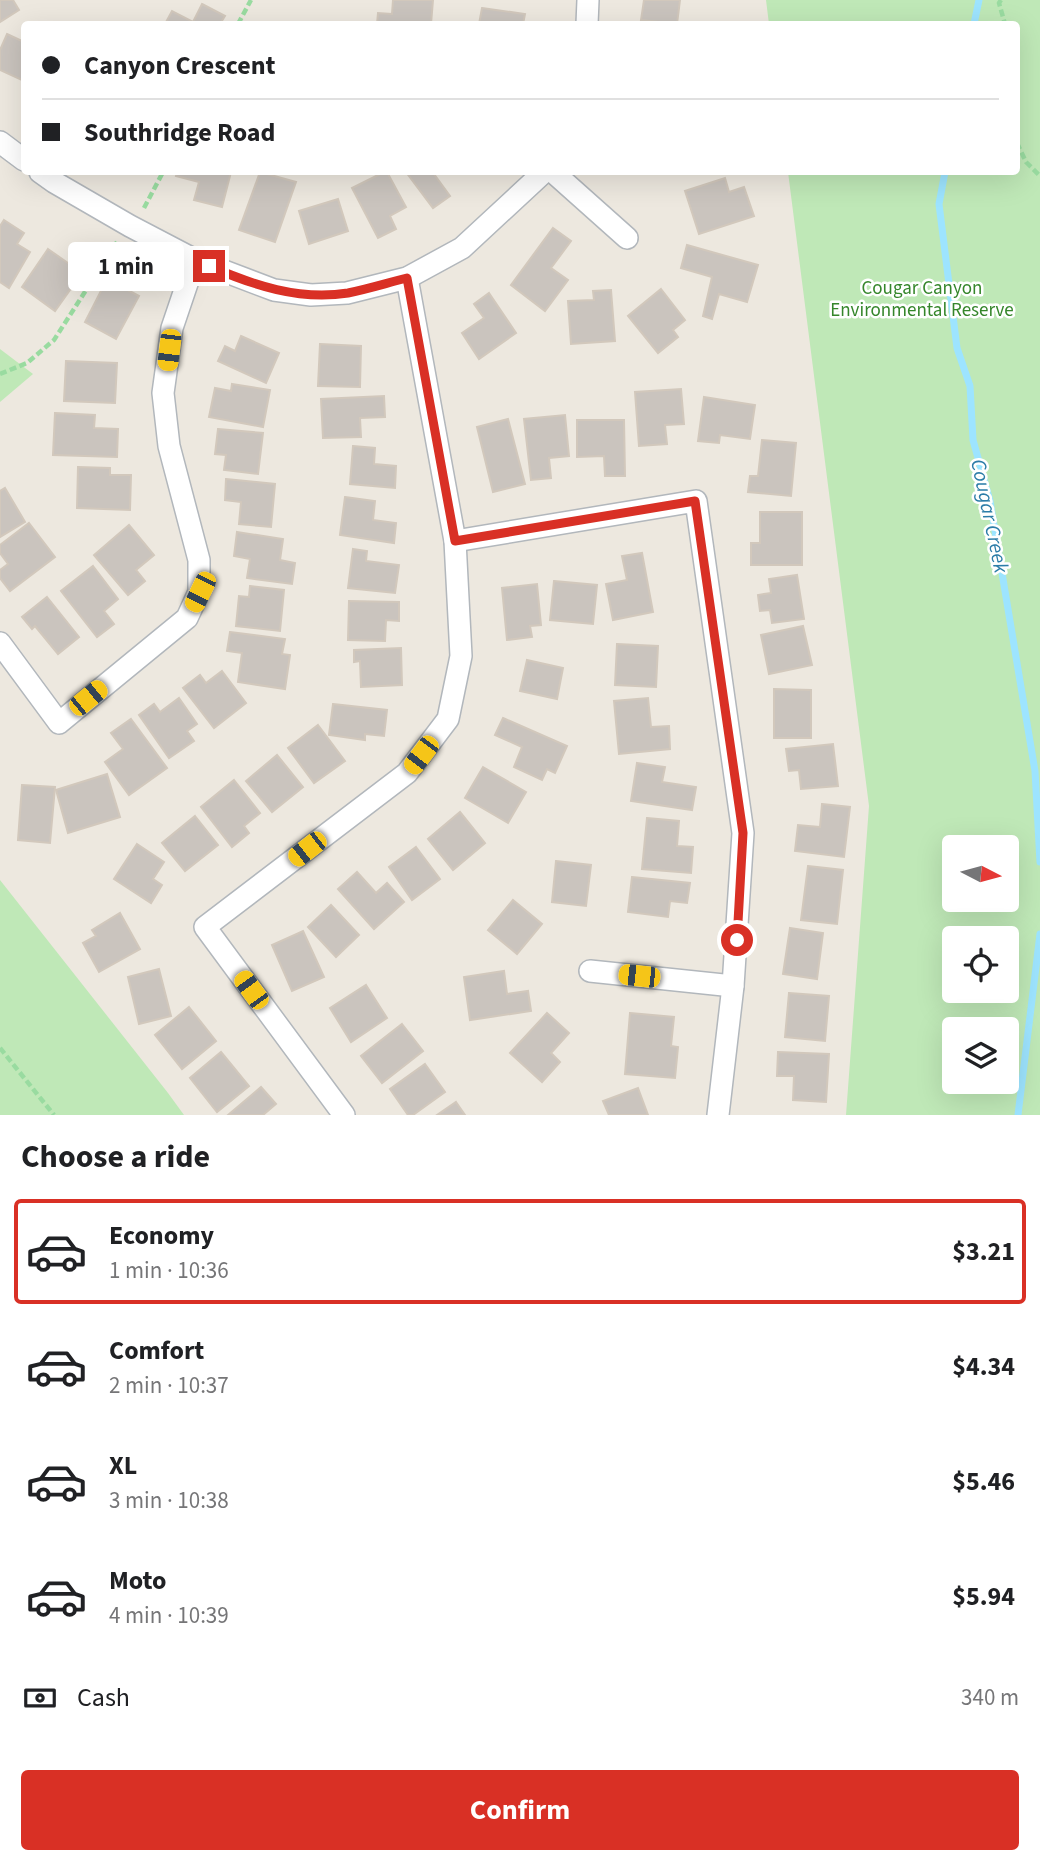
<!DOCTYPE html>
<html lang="en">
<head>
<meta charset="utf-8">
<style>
  body { margin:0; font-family:"Source Sans 3",sans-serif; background:#f2f2f2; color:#202124; height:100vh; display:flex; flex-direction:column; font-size:26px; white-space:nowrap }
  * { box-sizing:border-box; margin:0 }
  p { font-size:23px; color:#757577 }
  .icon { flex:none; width:38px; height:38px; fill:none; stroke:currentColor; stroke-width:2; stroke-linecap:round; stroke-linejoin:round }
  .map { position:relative; height:1115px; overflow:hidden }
  .panel { display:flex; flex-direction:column; background:#fff; flex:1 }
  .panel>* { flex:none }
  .hud { position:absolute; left:21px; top:21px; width:999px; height:154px; border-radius:7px; box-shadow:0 7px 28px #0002; display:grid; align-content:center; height:154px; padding:0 21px; background:#fff }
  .needle { width:46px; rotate:96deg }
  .controls { position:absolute; left:942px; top:835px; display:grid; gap:14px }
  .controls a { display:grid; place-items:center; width:77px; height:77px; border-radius:7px; background:#fff; box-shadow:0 7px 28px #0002; font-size:35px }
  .end { position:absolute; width:32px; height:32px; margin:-16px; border:9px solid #d93025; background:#fff; box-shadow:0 0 0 4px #fff }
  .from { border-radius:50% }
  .bubble { position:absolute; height:49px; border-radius:7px; background:#fff; box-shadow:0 7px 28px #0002; font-size:23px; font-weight:700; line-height:49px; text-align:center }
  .car { position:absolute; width:21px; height:42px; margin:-21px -10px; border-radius:9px; box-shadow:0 0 5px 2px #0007; background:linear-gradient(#f5c518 24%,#345 0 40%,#f5c518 0 76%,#345 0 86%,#f5c518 0) }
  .hud b { display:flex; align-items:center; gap:24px; height:66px; font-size:26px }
  .hud b+b { border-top:2px solid #e0e0e0 }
  .hud i { width:18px; height:18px; background:#202124 }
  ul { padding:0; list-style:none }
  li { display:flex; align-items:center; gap:21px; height:105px; margin:0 14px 10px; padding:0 7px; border:4px solid transparent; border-radius:7px }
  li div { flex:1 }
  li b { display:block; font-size:26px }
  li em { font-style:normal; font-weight:700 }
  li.on { border-color:#d93025 }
  li>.icon { width:63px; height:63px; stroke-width:1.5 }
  h2 { padding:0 21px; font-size:32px; line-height:84px }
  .pay { display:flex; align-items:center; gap:18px; height:77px; padding:0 21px; font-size:26px }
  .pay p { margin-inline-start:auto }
  .action { display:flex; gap:14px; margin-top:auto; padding:14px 21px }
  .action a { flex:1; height:80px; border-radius:7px; background:#d93025; color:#fff; font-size:28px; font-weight:700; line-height:80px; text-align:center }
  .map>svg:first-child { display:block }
  .green { fill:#bfe8b7; fill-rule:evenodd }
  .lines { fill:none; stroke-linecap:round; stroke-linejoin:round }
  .stream { stroke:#9de4ff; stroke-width:7 }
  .building { fill:#cac4be; stroke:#d2c8bc; stroke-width:2 }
  .minor-casing { stroke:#b2b7bc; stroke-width:24 }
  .path { stroke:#99dba0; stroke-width:4.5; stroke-dasharray:7 3.5; stroke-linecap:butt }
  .minor { stroke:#fff; stroke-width:21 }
  .route { stroke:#d93025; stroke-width:9 }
  .labels { text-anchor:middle; stroke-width:5; stroke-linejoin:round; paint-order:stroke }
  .park-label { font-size:19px; fill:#35862b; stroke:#fff }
  .water-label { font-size:21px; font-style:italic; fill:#2c7da8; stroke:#fff }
</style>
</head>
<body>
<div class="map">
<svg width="1040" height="1115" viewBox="0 0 1040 1115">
  <rect width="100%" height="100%" fill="#ede8df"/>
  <g class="green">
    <path d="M766,0H1040V1115H846L869,806L788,172H1017V24H769ZM1006,847V900H954V847ZM954,938H1006V990H954ZM954,1029H1006V1082H954Z"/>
    <polygon points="0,349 33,374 0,402"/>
    <polygon points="0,880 168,1093 184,1115 0,1115"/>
  </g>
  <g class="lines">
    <g class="stream">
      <polyline points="974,24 979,0"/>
      <polyline points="945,172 939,204 957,348 970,386 973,440 990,501 1035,771 1040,862"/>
      <polyline points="1018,1115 1040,934"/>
    </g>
  </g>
  <g class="building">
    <polygon points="0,0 13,0 19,10 0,22"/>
    <polygon points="393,0 433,0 431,24 377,24 378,13 392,14"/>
    <polygon points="644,0 680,0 677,24 641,20"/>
    <polygon points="202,4 225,16 220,24 165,24 172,11 193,22"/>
    <polygon points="482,8 525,14 523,24 479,24"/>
    <polygon points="7,34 24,42 24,81 0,70 0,50"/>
    <polygon points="177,172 231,172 222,207 194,200 199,182 176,176"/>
    <polygon points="260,172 296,182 275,242 239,230"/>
    <polygon points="384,172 387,172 406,207 390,216 396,229 378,238 352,188"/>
    <polygon points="406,172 437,172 434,174 450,196 433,208"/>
    <polygon points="725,178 729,192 744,187 754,216 699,234 685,191"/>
    <polygon points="338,199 348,231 309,244 299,211"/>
    <polygon points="4,220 24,233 17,244 30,252 9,288 0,282 0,226"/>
    <polygon points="553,228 571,241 551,268 568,280 545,311 511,285"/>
    <polygon points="687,245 758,265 747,302 719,294 712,319 703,316 712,277 681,268"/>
    <polygon points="48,249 82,273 55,311 22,287"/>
    <polygon points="107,279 139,296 116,339 85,322"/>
    <polygon points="661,289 685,320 673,330 678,337 658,353 628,316"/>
    <polygon points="611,290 615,341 571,344 568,301 594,300 593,291"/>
    <polygon points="489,293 516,333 479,359 462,333 484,318 474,304"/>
    <polygon points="241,336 279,353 266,383 218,361 225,346 235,351"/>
    <polygon points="320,344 361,346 360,387 318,386"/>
    <polygon points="66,361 117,363 115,403 64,401"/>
    <polygon points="232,384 270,390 263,427 209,417 215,388 231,391"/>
    <polygon points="681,389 684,424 665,425 667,444 639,446 635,392"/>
    <polygon points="384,396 385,417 360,418 361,437 323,438 321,399"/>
    <polygon points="704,397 755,405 750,439 720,435 719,443 698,441"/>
    <polygon points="55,413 95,415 94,428 118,429 117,457 53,455"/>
    <polygon points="565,415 569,456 549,458 551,478 531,480 524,419"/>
    <polygon points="508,419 525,484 493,492 477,427"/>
    <polygon points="577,420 624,420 625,476 605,476 604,456 577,457"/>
    <polygon points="218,429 263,433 258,474 224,470 226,455 215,454"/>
    <polygon points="762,440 796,443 791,496 748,492 750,476 758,476"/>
    <polygon points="353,446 375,448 374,464 396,466 395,488 350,484"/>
    <polygon points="78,467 110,468 110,475 131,475 130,510 77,508"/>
    <polygon points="226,479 275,484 271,527 239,524 241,502 225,500"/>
    <polygon points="5,488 25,522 0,537 0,491"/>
    <polygon points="345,497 375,501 373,520 396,523 394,543 340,535"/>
    <polygon points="760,512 802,512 802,565 751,565 751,543 760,543"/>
    <polygon points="29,523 55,557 10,591 0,578 0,570 8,564 0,553 0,545"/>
    <polygon points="129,525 154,555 136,570 145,581 128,595 94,555"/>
    <polygon points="237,532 283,539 280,560 295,563 292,584 247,578 250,559 234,556"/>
    <polygon points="353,549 367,551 366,561 399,565 395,593 348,588"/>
    <polygon points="642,553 653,612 613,620 606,584 627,580 622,556"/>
    <polygon points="93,566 118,599 104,611 114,624 97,637 61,591"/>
    <polygon points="797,575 804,619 772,623 770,610 760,611 758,595 771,593 769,579"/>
    <polygon points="554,581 597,585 593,624 550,620"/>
    <polygon points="537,584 541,625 530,626 532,637 507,640 502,588"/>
    <polygon points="250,586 284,590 280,631 236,626 239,596 249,597"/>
    <polygon points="47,597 79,637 58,654 35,626 32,629 22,617"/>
    <polygon points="349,601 399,602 399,621 386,620 385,641 348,640"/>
    <polygon points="803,626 812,665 769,674 761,635"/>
    <polygon points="230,632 285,639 282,654 290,655 285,689 238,682 242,653 227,651"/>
    <polygon points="617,644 658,646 656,687 615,685"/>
    <polygon points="401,648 402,685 361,687 360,661 354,662 354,650"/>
    <polygon points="527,660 563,668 557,699 520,691"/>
    <polygon points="222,671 246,703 214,728 183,688 200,675 206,683"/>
    <polygon points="774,689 811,690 811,738 774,738"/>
    <polygon points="179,698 197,724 187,731 194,741 169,758 139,715 154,704 160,712"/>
    <polygon points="648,698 651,727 669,726 670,749 619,754 614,701"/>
    <polygon points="333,704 387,710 384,736 365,734 365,740 329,735"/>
    <polygon points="503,718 567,746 555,773 547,769 542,780 514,767 522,747 495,735"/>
    <polygon points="131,719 167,768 129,795 105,762 123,749 111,733"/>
    <polygon points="318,725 345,761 314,783 288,748"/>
    <polygon points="833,744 838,786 801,789 799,770 789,771 786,749"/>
    <polygon points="277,755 303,787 272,812 246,781"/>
    <polygon points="637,763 665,767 662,782 696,787 692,810 631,801"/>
    <polygon points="483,767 526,792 508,823 465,798"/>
    <polygon points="107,774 120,817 68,833 56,790"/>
    <polygon points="234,780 260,813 244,826 249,833 232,847 201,807"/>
    <polygon points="22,785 55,787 50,843 18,840"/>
    <polygon points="822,804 850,807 844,857 795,851 798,825 820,827"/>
    <polygon points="460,812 485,843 453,870 428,839"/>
    <polygon points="195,816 218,845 185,871 162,843"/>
    <polygon points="647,818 679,821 677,846 693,847 691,873 642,869"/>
    <polygon points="137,844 164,862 153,879 162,885 151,903 114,879"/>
    <polygon points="416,847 440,879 412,900 389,867"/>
    <polygon points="556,861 591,865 586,906 552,902"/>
    <polygon points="808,866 843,870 837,924 801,920"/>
    <polygon points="357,872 376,893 387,883 404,902 374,929 338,889"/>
    <polygon points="632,877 690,883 687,903 670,901 668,917 628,912"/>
    <polygon points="513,900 542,924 517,954 488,930"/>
    <polygon points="331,905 359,935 336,957 308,927"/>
    <polygon points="120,913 140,949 99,972 83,943 96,936 92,930"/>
    <polygon points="790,928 823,933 817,979 783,974"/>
    <polygon points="303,931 324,977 292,991 272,945"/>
    <polygon points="159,969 171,1016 139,1024 128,977"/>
    <polygon points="504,971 507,994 528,991 531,1011 470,1020 464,977"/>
    <polygon points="366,985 387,1018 351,1042 330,1008"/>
    <polygon points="789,993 829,996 825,1041 785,1037"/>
    <polygon points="189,1007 216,1041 182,1069 155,1035"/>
    <polygon points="547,1013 569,1033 551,1053 560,1062 542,1082 510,1053"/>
    <polygon points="630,1013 674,1017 671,1046 678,1047 675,1078 625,1074"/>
    <polygon points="402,1024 423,1051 382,1083 361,1056"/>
    <polygon points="221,1052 249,1086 217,1112 190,1078"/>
    <polygon points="778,1052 829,1054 826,1102 793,1100 794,1076 777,1076"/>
    <polygon points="425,1064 445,1092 413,1115 408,1115 390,1089"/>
    <polygon points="261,1087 276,1104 263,1115 228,1115"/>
    <polygon points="638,1088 648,1115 609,1115 603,1101"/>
    <polygon points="456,1102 465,1115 437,1115"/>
  </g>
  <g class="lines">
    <g class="minor-casing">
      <g id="minor">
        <polyline points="587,24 588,0"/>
        <polyline points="0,142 24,160"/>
        <polyline points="40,172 54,182 130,226 195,260 274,290 311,295 347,293 407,278 462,248 544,172"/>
        <polyline points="553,172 627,238"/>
        <polyline points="455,541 696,501 743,833 733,986 718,1115"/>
        <polyline points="0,643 59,723 187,618 199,592 199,560 169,446 163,393 172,328 195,260"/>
        <polyline points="590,971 733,986"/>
        <polyline points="344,1115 205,927 407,773 448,719 461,656 455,541 407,278"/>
      </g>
    </g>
    <g class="path">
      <polyline points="1001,0 999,3 1005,24"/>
      <polyline points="238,24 251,0"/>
      <polyline points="1017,143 1026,162 1040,176"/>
      <polyline points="144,208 163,172"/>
      <polyline points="0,374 27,363 54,340 117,242"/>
      <polyline points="0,1048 54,1115"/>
    </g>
    <use href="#minor" class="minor"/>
  </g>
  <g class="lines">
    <path class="route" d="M209,266C253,285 299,301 348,293C368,289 387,283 407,278L455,541L695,501L743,833L737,940"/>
  </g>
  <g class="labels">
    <g class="park-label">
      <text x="922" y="294">Cougar Canyon<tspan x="922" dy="22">Environmental Reserve</tspan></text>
    </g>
    <g class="water-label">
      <text transform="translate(990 516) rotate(78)" y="7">Cougar Creek</text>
    </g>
  </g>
</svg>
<div class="controls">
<a><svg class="needle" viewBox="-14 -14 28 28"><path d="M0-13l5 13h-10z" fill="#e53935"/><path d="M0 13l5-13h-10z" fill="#757577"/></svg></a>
<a><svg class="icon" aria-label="locate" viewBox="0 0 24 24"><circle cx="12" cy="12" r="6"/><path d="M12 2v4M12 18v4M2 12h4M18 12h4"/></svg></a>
<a><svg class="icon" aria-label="layers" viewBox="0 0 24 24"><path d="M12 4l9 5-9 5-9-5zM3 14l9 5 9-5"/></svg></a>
</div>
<i class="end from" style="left:737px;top:940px"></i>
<i class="end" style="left:209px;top:266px"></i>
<div class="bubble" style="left:68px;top:242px;width:116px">1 min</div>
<i class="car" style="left:169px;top:350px;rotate:187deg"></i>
<i class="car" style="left:200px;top:592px;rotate:206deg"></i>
<i class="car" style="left:88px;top:698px;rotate:51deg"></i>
<i class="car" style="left:421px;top:755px;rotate:217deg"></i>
<i class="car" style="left:307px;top:849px;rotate:232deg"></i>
<i class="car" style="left:639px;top:976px;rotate:276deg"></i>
<i class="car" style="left:251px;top:990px;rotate:324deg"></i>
<div class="hud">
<b><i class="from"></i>Canyon Crescent</b>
<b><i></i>Southridge Road</b>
</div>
</div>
<section class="panel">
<h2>Choose a ride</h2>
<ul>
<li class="on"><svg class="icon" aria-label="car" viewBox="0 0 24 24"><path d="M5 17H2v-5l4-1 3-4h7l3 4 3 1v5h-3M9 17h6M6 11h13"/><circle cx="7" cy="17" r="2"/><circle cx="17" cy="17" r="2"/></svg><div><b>Economy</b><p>1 min · 10:36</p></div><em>$3.21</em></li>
<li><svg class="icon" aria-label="car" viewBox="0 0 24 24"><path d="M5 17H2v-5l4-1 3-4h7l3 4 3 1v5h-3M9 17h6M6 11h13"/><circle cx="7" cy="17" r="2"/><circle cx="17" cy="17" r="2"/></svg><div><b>Comfort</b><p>2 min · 10:37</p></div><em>$4.34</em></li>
<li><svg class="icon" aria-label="car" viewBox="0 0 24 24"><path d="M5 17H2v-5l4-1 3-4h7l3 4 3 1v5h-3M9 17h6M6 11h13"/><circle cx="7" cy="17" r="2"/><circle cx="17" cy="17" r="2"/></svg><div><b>XL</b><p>3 min · 10:38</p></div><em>$5.46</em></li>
<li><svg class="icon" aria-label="car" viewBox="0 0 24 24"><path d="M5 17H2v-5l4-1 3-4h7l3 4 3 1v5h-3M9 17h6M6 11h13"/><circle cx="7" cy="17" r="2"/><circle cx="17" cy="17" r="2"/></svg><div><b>Moto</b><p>4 min · 10:39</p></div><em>$5.94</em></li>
</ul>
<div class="pay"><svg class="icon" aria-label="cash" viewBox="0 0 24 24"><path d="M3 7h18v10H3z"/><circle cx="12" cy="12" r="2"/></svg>Cash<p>340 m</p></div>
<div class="action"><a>Confirm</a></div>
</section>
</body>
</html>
